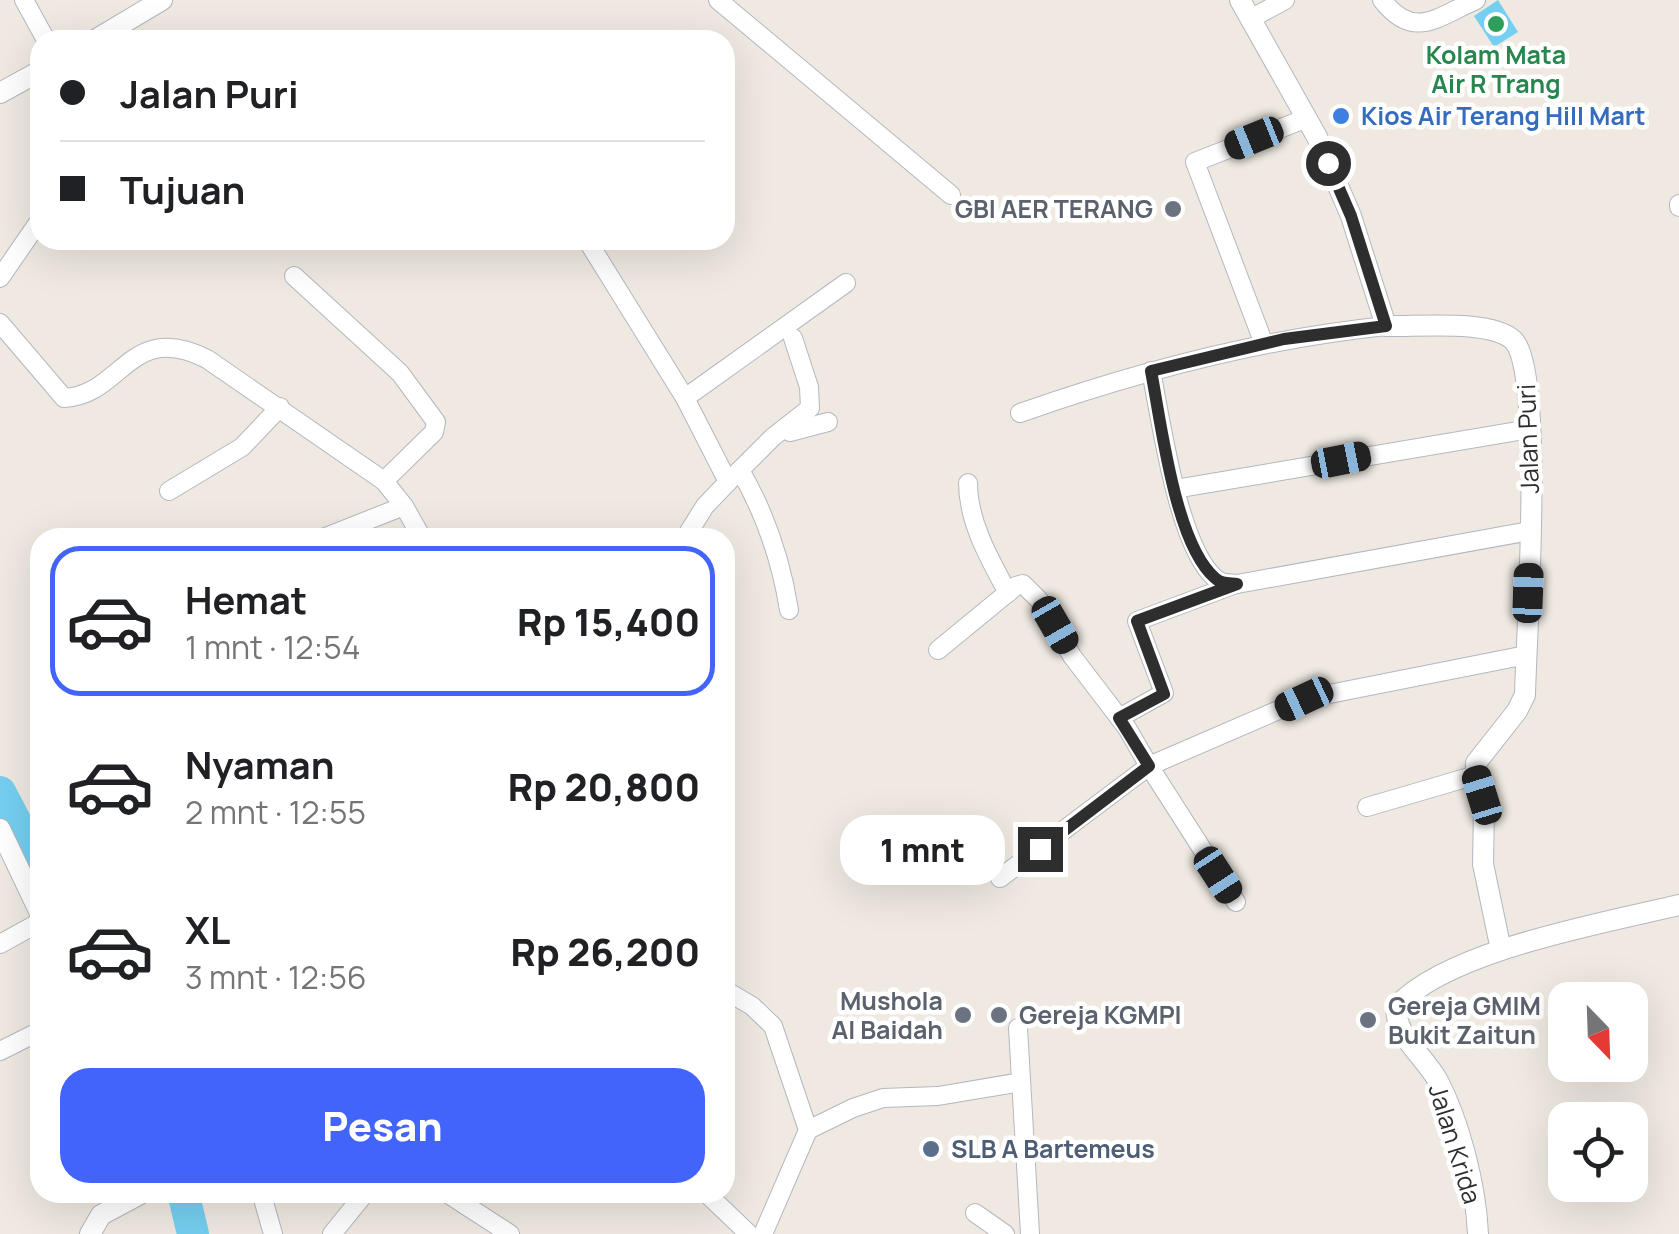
<!DOCTYPE html>
<html lang="id">
<head>
<meta charset="utf-8">
<style>
  body { margin:0; font-family:Manrope,sans-serif; background:#f6f6f6; color:#202124; height:100vh; display:flex; flex-direction:column; font-size:38px; white-space:nowrap }
  * { box-sizing:border-box; margin:0 }
  p { font-size:32px; color:#757577 }
  .icon { flex:none; width:55px; height:55px; fill:none; stroke:currentColor; stroke-width:2; stroke-linecap:round; stroke-linejoin:round }
  .map { position:relative; flex:1; overflow:hidden }
  .drawer { position:absolute; left:30px; top:528px; width:705px; height:675px; display:flex; flex-direction:column; background:#fff; border-radius:30px; box-shadow:0 10px 40px #0002 }
  .drawer>* { flex:none }
  .top-card { position:absolute; left:30px; top:30px; width:705px; height:220px; border-radius:30px; box-shadow:0 10px 40px #0002; display:grid; align-content:center; height:220px; padding:0 30px; background:#fff }
  .needle { width:65px; rotate:157deg }
  .tools { position:absolute; left:1548px; top:982px; display:grid; gap:20px }
  .tools a { display:grid; place-items:center; width:100px; height:100px; border-radius:20px; background:#fff; box-shadow:0 10px 40px #0002; font-size:50px }
  .end { position:absolute; width:45px; height:45px; margin:-22px; border:12px solid #2e2e2e; background:#fff; box-shadow:0 0 0 5px #fff }
  .from { border-radius:50% }
  .bubble { position:absolute; height:70px; border-radius:30px; background:#fff; box-shadow:0 10px 40px #0002; font-size:32px; font-weight:800; line-height:70px; text-align:center }
  .car { position:absolute; width:30px; height:60px; margin:-30px -15px; border-radius:12px; box-shadow:0 0 8px 2px #0007; background:linear-gradient(#222 24%,#8ab4d8 0 40%,#222 0 76%,#8ab4d8 0 86%,#222 0) }
  .top-card b { display:flex; align-items:center; gap:35px; height:95px; font-size:38px }
  .top-card b+b { border-top:2px solid #e0e0e0 }
  .top-card i { width:25px; height:25px; background:#202124 }
  ul { padding:18px 0 0; list-style:none }
  li { display:flex; align-items:center; gap:30px; height:150px; margin:0 20px 15px; padding:0 10px; border:5px solid transparent; border-radius:30px }
  li div { flex:1 }
  li b { display:block; font-size:38px }
  li em { font-style:normal; font-weight:800 }
  li.current { border-color:#4264fb }
  li>.icon { width:90px; height:90px; stroke-width:1.5 }
  .button { display:flex; gap:20px; margin-top:auto; padding:20px 30px }
  .button a { flex:1; height:115px; border-radius:30px; background:#4264fb; color:#fff; font-size:40px; font-weight:800; line-height:115px; text-align:center }
  .map>svg:first-child { display:block }
  .water { fill:#75cff0 }
  .lines { fill:none; stroke-linecap:round; stroke-linejoin:round }
  .river { stroke:#75cff0; stroke-width:32 }
  .minor-casing { stroke:#b4b7c1; stroke-width:20 }
  .tertiary-casing { stroke:#b4b7c1; stroke-width:22 }
  .minor { stroke:#fff; stroke-width:18 }
  .tertiary { stroke:#fff; stroke-width:20 }
  .route { stroke:#2e2e2e; stroke-width:12 }
  .leisure-dot { fill:#2e9e5b; stroke:#fff; stroke-width:4 }
  .shop-dot { fill:#3f7fe0; stroke:#fff; stroke-width:4 }
  .worship-dot { fill:#6b7280; stroke:#fff; stroke-width:4 }
  .service-dot { fill:#5c6f8a; stroke:#fff; stroke-width:4 }
  .labels { text-anchor:middle; stroke-width:9; stroke-linejoin:round; paint-order:stroke }
  .leisure-label { font-size:25px; font-weight:bold; fill:#27864d; stroke:#fff }
  .shop-label { font-size:25px; font-weight:bold; fill:#366cbe; stroke:#fff; text-anchor:start }
  .worship-label { font-size:25px; font-weight:bold; fill:#5b616d; stroke:#fff; text-anchor:end }
  .street-label { font-size:25px; fill:#2e2e2e; stroke:#fff }
  .service-label { font-size:25px; font-weight:bold; fill:#4e5e75; stroke:#fff; text-anchor:start }
</style>
</head>
<body>
<div class="map">
<svg width="1679" height="1234" viewBox="0 0 1679 1234">
  <rect width="100%" height="100%" fill="#efe9e1"/>
  <polygon class="water" points="1498,0 1518,32 1494,47 1474,16"/>
  <g class="lines">
    <g class="river">
      <polyline points="0,792 40,868"/>
      <polyline points="183,1192 193,1234"/>
    </g>
    <g class="minor-casing">
      <g id="minor">
        <polyline points="24,0 46,40"/>
        <polyline points="718,0 951,195"/>
        <path d="M1382,0C1414,41 1437,17 1476,0"/>
        <polyline points="1252,18 1285,0"/>
        <polyline points="1679,204 1679,207"/>
        <polyline points="587,240 685,398"/>
        <polyline points="294,276 400,373 436,422 434,432 384,481"/>
        <polyline points="0,278 40,220"/>
        <path d="M0,323L64,398C123,395 129,320 207,359L384,481L404,506L422,538"/>
        <polyline points="1264,344 1195,162 1307,118"/>
        <path d="M1151,371C1161,420 1178,546 1215,578C1221,584 1228,583 1237,584L1530,531"/>
        <path d="M1020,413C1139,371 1260,339 1386,326"/>
        <polyline points="790,432 828,422"/>
        <path d="M740,470C766,515 781,559 789,610"/>
        <polyline points="728,482 773,437 810,408 809,387 793,338"/>
        <path d="M968,483C968,522 990,560 1008,593"/>
        <polyline points="1175,489 1530,429"/>
        <polyline points="169,491 242,447 280,407"/>
        <polyline points="323,538 404,506"/>
        <polyline points="685,538 705,506 728,482 685,398 846,283"/>
        <polyline points="938,650 1016,586 1023,584 1039,600 1072,656 1127,728 1149,766 1304,699 1526,655"/>
        <polyline points="1119,718 1164,693 1137,621 1236,584"/>
        <polyline points="1367,807 1476,775"/>
        <polyline points="1000,878 1149,766 1236,902"/>
        <polyline points="0,944 40,922"/>
        <polyline points="725,990 752,1006 773,1026 808,1130 763,1234"/>
        <polyline points="1018,1028 1030,1234"/>
        <polyline points="0,1051 40,1031"/>
        <polyline points="808,1130 853,1108 883,1098 938,1096 1021,1082"/>
        <polyline points="261,1192 273,1234"/>
        <polyline points="445,1192 510,1234"/>
        <polyline points="705,1192 749,1234"/>
        <polyline points="975,1213 1005,1234"/>
        <polyline points="332,1234 366,1192"/>
      </g>
    </g>
    <g class="tertiary-casing">
      <g id="tertiary">
        <path d="M1240,0L1317,137L1351,216L1386,326C1416,327 1491,319 1513,340C1545,370 1526,639 1525,695L1517,711L1476,763V775L1484,809L1483,864L1501,950"/>
        <polyline points="95,40 162,0"/>
        <polyline points="0,93 40,71"/>
        <polyline points="0,829 40,913"/>
        <polyline points="90,1234 101,1215 144,1192"/>
        <path d="M1478,1234C1476,1187 1460,1123 1438,1081C1426,1058 1392,1033 1397,1006C1449,950 1604,923 1679,905"/>
      </g>
    </g>
    <use href="#minor" class="minor"/>
    <use href="#tertiary" class="tertiary"/>
  </g>
  <g class="lines">
    <path class="route" d="M1040,849L1149,766L1119,718L1164,694L1137,621L1237,584C1228,583 1221,584 1215,578C1175,544 1161,422 1151,371L1284,339L1386,326L1351,216L1328,163"/>
  </g>
  <circle class="leisure-dot" cx="1496" cy="24" r="10"/>
  <circle class="shop-dot" cx="1341" cy="116" r="10"/>
  <g class="worship-dot">
    <circle cx="1173" cy="209" r="10"/>
    <circle cx="963" cy="1015" r="10"/>
    <circle cx="999" cy="1015" r="10"/>
    <circle cx="1368" cy="1020" r="10"/>
  </g>
  <circle class="service-dot" cx="931" cy="1149" r="10"/>
  <g class="labels">
    <g class="leisure-label">
      <text x="1496" y="64">Kolam Mata<tspan x="1496" dy="29">Air R Trang</tspan></text>
    </g>
    <g class="shop-label">
      <text x="1361" y="125">Kios Air Terang Hill Mart</text>
    </g>
    <g class="worship-label">
      <text x="1153" y="218">GBI AER TERANG</text>
      <text x="943" y="1010">Mushola<tspan x="943" dy="29">Al Baidah</tspan></text>
      <text x="1388" y="1015" text-anchor="start">Gereja GMIM<tspan x="1388" dy="29">Bukit Zaitun</tspan></text>
      <text x="1019" y="1024" text-anchor="start">Gereja KGMPI</text>
    </g>
    <g class="street-label">
      <text transform="translate(1528 439) rotate(-92)" y="9">Jalan Puri</text>
      <text transform="translate(1455 1144) rotate(73)" y="9">Jalan Krida</text>
    </g>
    <g class="service-label">
      <text x="951" y="1158">SLB A Bartemeus</text>
    </g>
  </g>
</svg>
<div class="tools">
<a><svg class="needle" viewBox="-14 -14 28 28"><path d="M0-13l5 13h-10z" fill="#e53935"/><path d="M0 13l5-13h-10z" fill="#757577"/></svg></a>
<a><svg class="icon" aria-label="locate" viewBox="0 0 24 24"><circle cx="12" cy="12" r="6"/><path d="M12 2v4M12 18v4M2 12h4M18 12h4"/></svg></a>
</div>
<i class="end from" style="left:1328px;top:163px"></i>
<i class="end" style="left:1040px;top:849px"></i>
<div class="bubble" style="left:840px;top:815px;width:165px">1 mnt</div>
<i class="car" style="left:1254px;top:138px;rotate:248deg"></i>
<i class="car" style="left:1341px;top:460px;rotate:79deg"></i>
<i class="car" style="left:1528px;top:593px;rotate:2deg"></i>
<i class="car" style="left:1055px;top:625px;rotate:150deg"></i>
<i class="car" style="left:1304px;top:699px;rotate:245deg"></i>
<i class="car" style="left:1482px;top:795px;rotate:343deg"></i>
<i class="car" style="left:1218px;top:875px;rotate:147deg"></i>
<div class="top-card">
<b><i class="from"></i>Jalan Puri</b>
<b><i></i>Tujuan</b>
</div>
<section class="drawer">
<ul>
<li class="current"><svg class="icon" aria-label="car" viewBox="0 0 24 24"><path d="M5 17H2v-5l4-1 3-4h7l3 4 3 1v5h-3M9 17h6M6 11h13"/><circle cx="7" cy="17" r="2"/><circle cx="17" cy="17" r="2"/></svg><div><b>Hemat</b><p>1 mnt · 12:54</p></div><em>Rp 15,400</em></li>
<li><svg class="icon" aria-label="car" viewBox="0 0 24 24"><path d="M5 17H2v-5l4-1 3-4h7l3 4 3 1v5h-3M9 17h6M6 11h13"/><circle cx="7" cy="17" r="2"/><circle cx="17" cy="17" r="2"/></svg><div><b>Nyaman</b><p>2 mnt · 12:55</p></div><em>Rp 20,800</em></li>
<li><svg class="icon" aria-label="car" viewBox="0 0 24 24"><path d="M5 17H2v-5l4-1 3-4h7l3 4 3 1v5h-3M9 17h6M6 11h13"/><circle cx="7" cy="17" r="2"/><circle cx="17" cy="17" r="2"/></svg><div><b>XL</b><p>3 mnt · 12:56</p></div><em>Rp 26,200</em></li>
</ul>
<div class="button"><a>Pesan</a></div>
</section>
</div>
</body>
</html>
